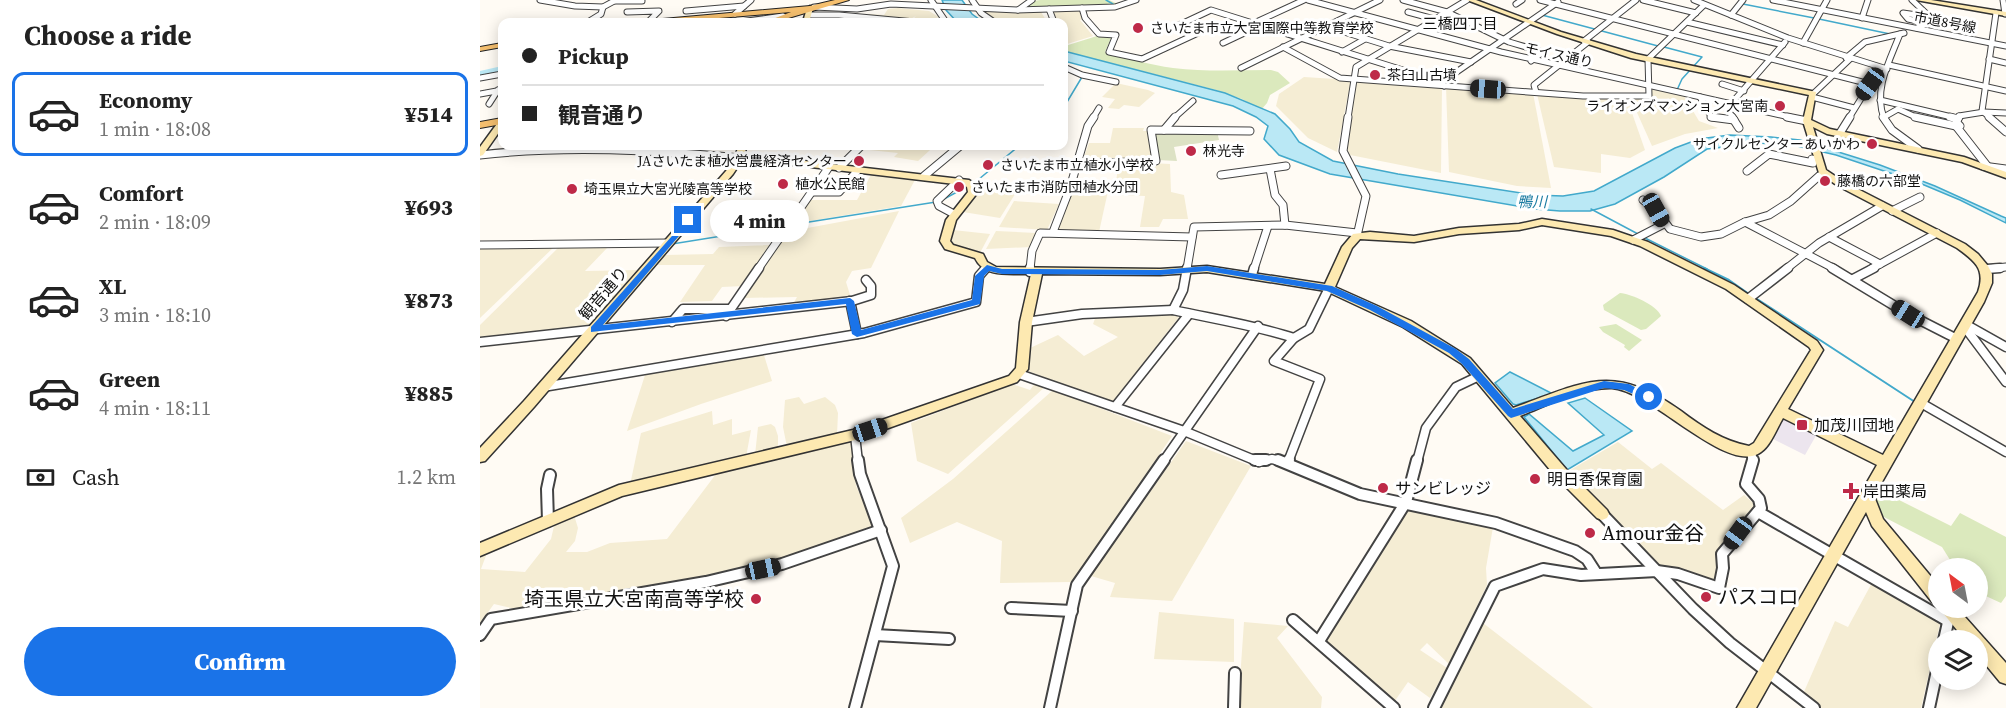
<!DOCTYPE html>
<html lang="en">
<head>
<meta charset="utf-8">
<style>
  body { margin:0; font-family:"Source Serif 4","Noto Sans JP",serif; background:#f6f6f6; color:#222; height:100vh; display:flex; flex-direction:column; font-size:22px; white-space:nowrap }
  * { box-sizing:border-box; margin:0 }
  p { font-size:20px; color:#767676 }
  .icon { flex:none; width:33px; height:33px; fill:none; stroke:currentColor; stroke-width:2; stroke-linecap:round; stroke-linejoin:round }
  .map { position:relative; flex:1; overflow:hidden }
  .panel { display:flex; flex-direction:column; background:#fff; width:480px }
  .panel>* { flex:none }
  .top-card { position:absolute; left:18px; top:18px; width:570px; height:132px; border-radius:12px; box-shadow:0 3px 15px #0003; display:grid; align-content:center; height:132px; padding:0 24px; background:#fff }
  .needle { width:39px; rotate:328deg }
  .controls { position:absolute; left:1448px; top:558px; display:grid; gap:12px }
  .controls a { display:grid; place-items:center; width:60px; height:60px; border-radius:50%; background:#fff; box-shadow:0 3px 15px #0003; font-size:30px }
  .end { position:absolute; width:27px; height:27px; margin:-14px; border:8px solid #1a73e8; background:#fff; box-shadow:0 0 0 3px #fff }
  .from { border-radius:50% }
  .bubble { position:absolute; height:42px; border-radius:21px; background:#fff; box-shadow:0 3px 15px #0003; font-size:20px; font-weight:800; line-height:42px; text-align:center }
  .car { position:absolute; width:18px; height:36px; margin:-18px -9px; border-radius:8px; box-shadow:0 0 4px 2px #0007; background:linear-gradient(#222 24%,#8ab4d8 0 40%,#222 0 76%,#8ab4d8 0 86%,#222 0) }
  .top-card b { display:flex; align-items:center; gap:21px; height:57px; font-size:22px }
  .top-card b+b { border-top:2px solid #e0e0e0 }
  .top-card i { width:15px; height:15px; background:#222 }
  ul { padding:0; list-style:none }
  li { display:flex; align-items:center; gap:18px; height:84px; margin:0 12px 9px; padding:0 12px; border:3px solid transparent; border-radius:12px }
  li div { flex:1 }
  li b { display:block; font-size:22px }
  li em { font-style:normal; font-weight:800 }
  li.on { border-color:#1a73e8 }
  li>.icon { width:54px; height:54px; stroke-width:1.5 }
  h2 { padding:0 24px; font-size:27px; line-height:72px }
  .pay { display:flex; align-items:center; gap:15px; height:66px; padding:0 24px; font-size:22px }
  .pay p { margin-inline-start:auto }
  .cta { display:flex; gap:12px; margin-top:auto; padding:12px 24px }
  .cta a { flex:1; height:69px; border-radius:36px; background:#1a73e8; color:#fff; font-size:24px; font-weight:800; line-height:69px; text-align:center }
  main { display:flex; flex:1; min-height:0 }
  .map>svg:first-child { display:block }
  .industrial { fill:#ece5ee }
  .farmland { fill:#f5edd4 }
  .green { fill:#dbe9bd }
  .cemetery { fill:#dde2c4 }
  .water { fill:#bae8f5; stroke:#42a9cb; stroke-width:1.5 }
  .lines { fill:none; stroke-linecap:round; stroke-linejoin:round }
  .stream-far1 { stroke:#42a9cb; stroke-width:1.5 }
  .stream { stroke:#42a9cb; stroke-width:2 }
  .river { fill:#bae8f5; fill-rule:evenodd }
  .street-far3-casing { stroke:#434343; stroke-width:7 }
  .street-far2-casing { stroke:#434343; stroke-width:9 }
  .street-far1-casing { stroke:#434343; stroke-width:11 }
  .street-casing { stroke:#434343; stroke-width:14 }
  .secondary-casing { stroke:#323232; stroke-width:3 }
  .primary-casing { stroke:#212121; stroke-width:2 }
  .street-far3 { stroke:#fff; stroke-width:5 }
  .street-far2 { stroke:#fff; stroke-width:7 }
  .street-far1 { stroke:#fff; stroke-width:8 }
  .street { stroke:#fff; stroke-width:10 }
  .secondary { fill:#fde9b1; fill-rule:evenodd }
  .primary { fill:#f5bf6e; fill-rule:evenodd }
  .route { fill:#1a73e8 }
  .poi-dot { fill:#be2a48; stroke:#fff; stroke-width:2 }
  .labels { text-anchor:middle; stroke-width:6; stroke-linejoin:round; paint-order:stroke }
  .far-street-label { font-size:14px; fill:#101010; stroke:#fff }
  .far-poi-label { font-size:14px; fill:#101010; stroke:#fff; text-anchor:start }
  .far-neighbourhood-label { font-size:15px; fill:#101010; stroke:#fff }
  .far-water-label { font-size:15px; font-style:italic; fill:#1b7ba1; stroke:#fff }
  .street-label { font-size:16px; fill:#101010; stroke:#fff }
  .poi-label { font-size:16px; fill:#101010; stroke:#fff; text-anchor:start }
  .near-poi-label { font-size:20px; fill:#101010; stroke:#fff; text-anchor:start }
</style>
</head>
<body>
<main>
<section class="panel">
<h2>Choose a ride</h2>
<ul>
<li class="on"><svg class="icon" aria-label="car" viewBox="0 0 24 24"><path d="M5 17H2v-5l4-1 3-4h7l3 4 3 1v5h-3M9 17h6M6 11h13"/><circle cx="7" cy="17" r="2"/><circle cx="17" cy="17" r="2"/></svg><div><b>Economy</b><p>1 min · 18:08</p></div><em>¥514</em></li>
<li><svg class="icon" aria-label="car" viewBox="0 0 24 24"><path d="M5 17H2v-5l4-1 3-4h7l3 4 3 1v5h-3M9 17h6M6 11h13"/><circle cx="7" cy="17" r="2"/><circle cx="17" cy="17" r="2"/></svg><div><b>Comfort</b><p>2 min · 18:09</p></div><em>¥693</em></li>
<li><svg class="icon" aria-label="car" viewBox="0 0 24 24"><path d="M5 17H2v-5l4-1 3-4h7l3 4 3 1v5h-3M9 17h6M6 11h13"/><circle cx="7" cy="17" r="2"/><circle cx="17" cy="17" r="2"/></svg><div><b>XL</b><p>3 min · 18:10</p></div><em>¥873</em></li>
<li><svg class="icon" aria-label="car" viewBox="0 0 24 24"><path d="M5 17H2v-5l4-1 3-4h7l3 4 3 1v5h-3M9 17h6M6 11h13"/><circle cx="7" cy="17" r="2"/><circle cx="17" cy="17" r="2"/></svg><div><b>Green</b><p>4 min · 18:11</p></div><em>¥885</em></li>
</ul>
<div class="pay"><svg class="icon" aria-label="cash" viewBox="0 0 24 24"><path d="M3 7h18v10H3z"/><circle cx="12" cy="12" r="2"/></svg>Cash<p>1.2 km</p></div>
<div class="cta"><a>Confirm</a></div>
</section>
<div class="map">
<svg width="1526" height="708" viewBox="0 0 1526 708">
  <rect width="100%" height="100%" fill="#fffbf4"/>
  <polygon class="industrial" points="1308,418 1338,432 1325,455 1291,438 1302,420"/>
  <g class="farmland">
    <polygon points="418,8 449,11 459,17 443,22 431,21 436,16 427,21 387,16 389,14 404,15 408,9"/>
    <polygon points="501,9 560,10 567,22 519,22"/>
    <polygon points="599,9 602,19 600,20 613,36 584,45 584,36 588,41 584,34 584,22 576,22 571,10"/>
    <polygon points="824,77 871,80 857,152 828,138 796,106 799,94"/>
    <polygon points="877,80 962,87 961,173 870,155 866,145"/>
    <polygon points="636,83 668,90 675,93 659,107 644,105 639,109 628,108 635,99 622,97"/>
    <polygon points="966,87 1053,93 1071,188 1037,186 969,172"/>
    <polygon points="1170,88 1204,96 1219,121 1238,128 1205,134 1172,146 1150,97 1172,96"/>
    <polygon points="1057,94 1146,96 1165,150 1150,158 1121,154 1121,173 1074,167"/>
    <polygon points="633,128 664,128 663,131 667,131 673,160 602,162 609,143 630,143"/>
    <polygon points="383,146 428,146 450,150 438,161 414,157 418,153 380,149"/>
    <polygon points="650,162 690,164 691,192 704,195 708,219 683,219 679,227 660,227 665,196 634,195 638,168 649,167"/>
    <polygon points="392,173 436,178 421,206 312,224 328,200 377,200"/>
    <polygon points="630,182 619,232 575,230 596,183"/>
    <polygon points="497,186 537,191 520,218 483,212 498,194"/>
    <polygon points="534,201 579,204 567,230 519,227"/>
    <polygon points="419,211 391,268 372,271 366,282 371,298 312,306 317,297 263,298 306,232"/>
    <polygon points="473,230 510,234 501,251 497,251 475,245 471,240"/>
    <polygon points="516,231 556,233 551,247 506,249"/>
    <polygon points="290,245 263,286 242,287 232,301 200,302 225,265 177,265 185,255 233,254 239,247"/>
    <polygon points="129,246 105,271 157,270 109,325 0,339 0,325 79,247"/>
    <polygon points="0,247 74,247 0,318"/>
    <polygon points="685,312 699,317 632,403 548,371 548,349 578,335 604,356 638,337 613,324 616,316"/>
    <polygon points="283,352 292,381 221,404 147,431 166,372"/>
    <polygon points="556,382 566,386 468,474 437,461 431,423 532,384 550,390"/>
    <polygon points="573,390 692,436 592,582 520,583 522,541 477,522 430,543 421,518 473,479"/>
    <polygon points="319,397 324,404 345,397 355,405 358,413 357,435 307,447 303,427 305,400"/>
    <polygon points="232,411 233,425 252,419 252,435 271,430 266,457 150,485 161,433"/>
    <polygon points="291,424 295,427 298,436 298,449 275,455 278,427"/>
    <polygon points="372,438 376,486 395,526 291,565 39,610 14,604 0,623 0,555 7,553 1,569 45,572 71,539 74,526 94,515 98,528 95,541 86,552 107,552 130,543 187,539 236,474"/>
    <polygon points="706,441 771,466 692,601 630,597 635,583 611,576"/>
    <polygon points="1138,442 1172,469 1181,463 1243,510 1264,495 1278,507 1256,530 1238,583 1181,568 1087,472"/>
    <polygon points="923,509 1013,527 1006,568 1007,585 969,664 947,643 940,650 967,668 950,698 928,682 912,705 846,640"/>
    <polygon points="1393,581 1461,619 1441,708 1342,708 1323,694 1355,621 1368,627"/>
    <polygon points="679,612 754,619 754,662 674,659"/>
    <polygon points="764,622 808,626 797,638 842,697 841,708 758,708"/>
    <polygon points="1003,623 1113,708 959,708"/>
  </g>
  <g class="green">
    <polygon points="560,0 629,0 640,5 543,9 553,1"/>
    <path d="M617,36H632L625,52C647,58 670,65 693,68C726,72 758,70 791,70L798,72L810,83L790,95L787,103L781,110L762,99L736,90L584,51L585,46Z"/>
    <path d="M1140,293C1151,294 1177,305 1181,316L1166,329L1161,330L1124,310L1123,305Z"/>
    <polygon points="1136,324 1162,340 1149,351 1144,347 1145,345 1123,332 1119,327"/>
    <polygon points="1399,490 1471,526 1480,513 1526,537 1526,596 1521,603 1497,592 1497,568 1475,568 1462,547 1400,515 1396,506"/>
  </g>
  <polygon class="cemetery" points="737,131 739,140 694,147 697,161 678,160 673,132"/>
  <g class="water">
    <polygon points="462,0 482,0 492,14 503,22 477,22 466,10"/>
    <polygon points="584,51 745,93 795,114 810,129 819,142 853,161 918,174 1054,195 1083,196 1114,191 1195,148 1219,139 1250,135 1291,137 1320,140 1400,165 1455,186 1521,216 1526,218 1526,223 1480,200 1437,182 1356,155 1317,146 1279,143 1227,149 1184,177 1135,204 1110,211 1080,211 1055,209 850,174 799,155 784,139 788,126 776,117 753,106 584,61"/>
    <polygon points="1030,372 1071,393 1071,394 1036,405 1033,404 1015,383"/>
    <polygon points="1105,398 1152,431 1087,470 1044,417 1049,414 1093,451 1124,435 1088,403"/>
  </g>
  <g class="lines">
    <g class="stream-far1">
      <polyline points="626,0 633,4"/>
      <polyline points="1263,4 1334,18"/>
      <polyline points="1062,15 1178,46"/>
      <polyline points="1339,19 1410,34"/>
      <polyline points="1184,47 1222,57 1202,79 1197,90"/>
      <polyline points="584,107 602,77"/>
      <polyline points="493,184 539,146"/>
      <polyline points="464,199 488,186"/>
      <polyline points="1111,209 1158,234"/>
      <polyline points="310,225 456,202"/>
      <polyline points="1163,237 1227,269"/>
      <polyline points="192,244 305,226"/>
    </g>
    <g class="stream">
      <polyline points="1224,268 1249,280 1269,294"/>
      <polyline points="1274,297 1435,402"/>
    </g>
    <g class="river">
      <polygon points="340,17 382,20 386,22 281,22 285,20"/>
      <polygon points="22,66 22,71 0,77 0,71"/>
    </g>
    <g class="street-far3-casing">
      <g id="street-far3">
        <polyline points="60,0 95,6 123,7 136,0"/>
        <polyline points="451,0 466,22"/>
        <polyline points="492,0 501,13 514,22"/>
        <polyline points="828,0 1021,52 1314,118"/>
        <polyline points="923,0 967,12 1029,42 1063,52 1051,61"/>
        <polyline points="1060,0 1390,84 1369,118"/>
        <polyline points="1163,0 1216,13"/>
        <polyline points="1214,0 1308,38 1407,69"/>
        <polyline points="1293,0 1526,46"/>
        <polyline points="1432,0 1450,17 1447,24 1437,28"/>
        <polyline points="1523,0 1525,14"/>
        <polyline points="135,1 162,1"/>
        <polyline points="1036,4 1042,0"/>
        <polyline points="334,7 377,9 411,4 537,10 635,7 656,0"/>
        <polyline points="602,8 605,18 619,34 636,35 629,52 662,59 718,33 697,26 731,10 961,82"/>
        <polyline points="569,9 574,22"/>
        <polyline points="538,10 552,0"/>
        <polyline points="206,11 264,6"/>
        <polyline points="147,12 179,11 168,22"/>
        <polyline points="928,12 954,19"/>
        <polyline points="255,14 271,0"/>
        <polyline points="329,15 359,15 435,22"/>
        <polyline points="1251,15 1263,0"/>
        <polyline points="1382,18 1388,0"/>
        <polyline points="108,22 121,14 123,7"/>
        <polyline points="260,22 303,16"/>
        <polyline points="1207,22 1303,45"/>
        <polyline points="1447,23 1428,19 1423,13 1450,17"/>
        <polyline points="772,24 824,0"/>
        <polyline points="845,26 909,46 991,62"/>
        <polyline points="1104,41 1156,0"/>
        <polyline points="743,43 779,26"/>
        <polyline points="1323,43 1347,0"/>
        <polyline points="803,47 860,78 1103,96 1169,96 1168,59 1224,5"/>
        <polyline points="862,52 885,39"/>
        <polyline points="1366,58 1385,42 1424,33"/>
        <polyline points="1509,59 1526,63"/>
        <polyline points="1409,65 1526,91"/>
        <polyline points="584,67 602,75 636,82"/>
        <polyline points="761,68 900,0"/>
        <polyline points="0,78 22,74"/>
        <polyline points="1242,84 1264,91"/>
        <polyline points="964,86 962,82 1078,2"/>
        <polyline points="1056,92 1054,85 1108,42"/>
        <polyline points="0,94 22,90"/>
        <polyline points="1333,94 1370,59"/>
        <polyline points="1220,97 1232,118 1237,118"/>
        <polyline points="1332,97 1374,108"/>
        <polyline points="1400,100 1476,118"/>
        <polyline points="9,104 18,90"/>
        <polyline points="1244,104 1253,118"/>
        <polyline points="1250,105 1305,42"/>
        <polyline points="1404,117 1418,109 1438,118"/>
        <polyline points="613,118 619,108"/>
        <polyline points="694,118 713,101"/>
        <polyline points="868,118 876,67 987,0"/>
        <path d="M1404,118C1393,90 1410,60 1420,34"/>
        <polyline points="1478,118 1479,116 1504,112 1526,113"/>
        <polyline points="1511,118 1502,111 1516,13"/>
      </g>
    </g>
    <g class="street-far2-casing">
      <g id="street-far2">
        <polyline points="868,117 863,151 886,196 877,236"/>
        <polyline points="1231,117 1254,120"/>
        <polyline points="1252,117 1259,128"/>
        <polyline points="1307,117 1327,121"/>
        <polyline points="1403,117 1412,130 1438,149"/>
        <polyline points="1435,117 1476,126"/>
        <polyline points="1470,117 1478,119"/>
        <polyline points="1479,117 1476,122 1480,126 1476,126 1508,167"/>
        <polyline points="1509,117 1526,132"/>
        <polyline points="684,130 695,117"/>
        <polyline points="1360,133 1370,117"/>
        <path d="M0,155C87,145 173,150 260,158"/>
        <polyline points="596,164 676,161 671,130 770,131"/>
        <polyline points="1503,166 1526,169"/>
        <polyline points="359,168 381,146"/>
        <polyline points="790,169 795,195 803,205 805,225"/>
        <polyline points="1267,171 1289,154 1333,163 1332,159"/>
        <polyline points="741,175 806,166"/>
        <polyline points="444,176 480,146"/>
        <polyline points="332,192 359,192 378,170"/>
        <polyline points="1163,200 1176,210 1190,229 1221,237 1241,234 1265,222 1289,215 1311,201 1339,176 1345,174"/>
        <polyline points="1412,211 1440,197"/>
        <polyline points="474,214 459,206 457,201 479,180"/>
        <polyline points="1265,222 1355,269"/>
        <polyline points="573,232 590,188 608,126 614,117"/>
        <polyline points="1349,237 1400,264"/>
        <polyline points="1153,240 1184,224"/>
        <polyline points="0,245 188,243"/>
        <polyline points="278,269 349,167"/>
        <polyline points="505,269 507,267"/>
        <polyline points="550,269 552,251 560,233 712,237"/>
        <polyline points="707,269 714,227 805,225 877,233"/>
        <polyline points="774,269 788,226"/>
        <polyline points="1306,269 1339,243 1402,206"/>
        <polyline points="1391,269 1457,233"/>
        <polyline points="1507,269 1526,267"/>
      </g>
    </g>
    <g class="street-far1-casing">
      <g id="street-far1">
        <path d="M707,268L703,290L693,310C734,319 774,325 814,338"/>
        <polyline points="1352,268 1428,314 1477,339"/>
        <polyline points="1507,269 1520,268"/>
        <polyline points="550,272 550,268"/>
        <polyline points="772,275 774,268"/>
        <polyline points="1373,279 1394,268"/>
        <polyline points="1268,299 1308,268"/>
        <polyline points="370,301 377,334"/>
        <polyline points="246,316 279,268"/>
        <polyline points="192,322 203,309 251,309"/>
        <polyline points="546,322 602,314 693,310"/>
        <polyline points="1485,324 1526,347"/>
        <polyline points="1484,326 1526,382"/>
        <polyline points="0,342 372,301 391,295 391,286 386,280"/>
        <polyline points="539,374 704,431 779,462"/>
        <polyline points="63,387 384,333 496,302 499,276 506,268"/>
        <polyline points="1441,403 1526,452"/>
        <polyline points="635,407 709,314"/>
        <polyline points="375,435 378,462"/>
        <polyline points="1271,452 1273,462"/>
        <polyline points="683,462 778,326"/>
        <polyline points="779,462 792,459 804,462"/>
        <polyline points="808,462 840,379 794,361 814,338 829,329 849,288"/>
        <polyline points="937,462 946,428 976,387 999,376"/>
      </g>
    </g>
    <g class="street-casing">
      <g id="street">
        <polyline points="775,460 786,460"/>
        <polyline points="798,460 880,494 1016,523 1095,551 1107,559 1116,573"/>
        <polyline points="808,463 809,460"/>
        <polyline points="1278,512 1468,621"/>
        <polyline points="1122,514 1213,609 1250,643 1334,708"/>
        <polyline points="68,521 67,489 70,475"/>
        <polyline points="531,608 592,611"/>
        <polyline points="813,620 914,708"/>
        <polyline points="0,635 11,619 226,582 302,564 401,530"/>
        <polyline points="395,635 469,639"/>
        <polyline points="1464,640 1469,618"/>
        <polyline points="839,641 926,502 937,460"/>
        <polyline points="375,708 413,566 380,474 378,460"/>
        <polyline points="570,708 597,585 684,460"/>
        <polyline points="754,708 755,673"/>
        <polyline points="954,708 1015,586 1063,569 1101,575 1177,571 1198,574 1239,588 1243,568 1242,554 1281,508 1279,499 1266,484 1273,460"/>
        <polyline points="1449,708 1458,666"/>
      </g>
    </g>
    <g class="secondary-casing">
      <g id="secondary">
        <path d="M987,0H996L1081,32L1156,54L1336,92L1331,120L1350,129L1484,157L1526,172V178L1482,162L1347,134L1333,127L1346,170L1364,182L1485,244L1498,254L1508,266L1512,274V283L1504,302L1394,496L1403,519L1458,585V604L1452,602L1392,526L1386,512L1276,708H1257L1397,465L1303,418C1297,428 1291,445 1281,452C1249,477 1172,391 1132,388C1101,387 1068,405 1040,416L1086,469L1127,510L1129,514L1127,518L1122,520L1117,518L1076,477L982,364L923,327L846,291L727,272L680,275L562,274L552,322L548,369L537,382L375,440L142,496L0,556V543L139,485L373,430L529,376L536,368L540,322L551,274C532,273 505,279 495,258L465,249L460,241L466,220L488,192L487,187L483,185L263,159L253,174L54,407L5,461L0,462V448L44,401L246,171L256,156L258,146H266L265,154L489,180L495,184L498,192L476,220L470,241L473,245L503,254L507,262L516,267L680,269L727,266L845,284L862,247L873,234L890,232L934,236L979,228L1039,224L1062,219L1133,230L1168,242L1254,285L1337,341L1343,350L1308,409L1403,455L1498,292C1506,269 1495,261 1477,248L1358,186L1339,173L1323,121L1329,95L1151,58L1077,34ZM1062,225L1131,236L1160,246L1246,289L1329,347L1331,350L1274,443L1269,446C1243,441 1222,427 1201,411C1132,362 1105,382 1033,408L990,358L931,321L855,287L872,248L880,239L934,242L979,234L1039,230Z"/>
        <polygon points="1436,0 1451,0 1526,12 1526,16"/>
        <polygon points="330,6 333,8 329,22 323,22 327,8"/>
        <polygon points="19,121 22,121 22,128 3,155 0,156 0,147"/>
        <polygon points="1459,608 1477,608 1526,663 1526,684 1520,682 1497,654 1497,640 1485,640"/>
      </g>
    </g>
    <g class="primary-casing">
      <g id="primary">
        <polygon points="355,0 369,0 295,22 285,22 311,12 191,22 167,22 171,20 330,6"/>
        <polygon points="22,43 22,47 0,51 0,47"/>
        <polygon points="22,118 22,124 0,128 0,122"/>
      </g>
    </g>
    <use href="#street-far3" class="street-far3"/>
    <use href="#street-far2" class="street-far2"/>
    <use href="#street-far1" class="street-far1"/>
    <use href="#street" class="street"/>
    <use href="#secondary" class="secondary"/>
    <use href="#primary" class="primary"/>
  </g>
  <polygon class="route" points="208,218 212,220 211,222 123,325 370,298 374,301 381,330 492,300 495,276 507,265 522,269 557,269 680,270 727,266 852,286 897,306 976,349 989,359 1033,409 1124,381 1149,384 1174,397 1169,401 1144,390 1124,388 1031,418 1028,416 982,364 969,353 890,310 847,291 727,271 680,275 522,274 509,271 504,276 500,304 377,337 372,334 366,304 111,332 111,327"/>
  <g class="poi-dot">
    <circle cx="658" cy="28" r="6"/>
    <circle cx="895" cy="75" r="6"/>
    <circle cx="1300" cy="106" r="6"/>
    <circle cx="1392" cy="144" r="6"/>
    <circle cx="711" cy="151" r="6"/>
    <circle cx="379" cy="161" r="6"/>
    <circle cx="508" cy="165" r="6"/>
    <circle cx="1345" cy="181" r="6"/>
    <circle cx="303" cy="184" r="6"/>
    <circle cx="479" cy="187" r="6"/>
    <circle cx="92" cy="189" r="6"/>
    <rect x="1316" y="419" width="12" height="12" rx="3"/>
    <circle cx="1055" cy="479" r="6"/>
    <circle cx="903" cy="488" r="6"/>
    <path d="M1368 482h6v6h6v6h-6v6h-6v-6h-6v-6h6z"/>
    <circle cx="1110" cy="533" r="6"/>
    <circle cx="1226" cy="597" r="6"/>
    <circle cx="276" cy="599" r="6"/>
  </g>
  <g class="labels">
    <g class="far-street-label">
      <text transform="translate(1465 22) rotate(11)" y="5">市道8号線</text>
      <text transform="translate(1079 55) rotate(13)" y="5">モイス通り</text>
    </g>
    <g class="far-poi-label">
      <text x="670" y="33">さいたま市立大宮国際中等教育学校</text>
      <text x="907" y="80">茶臼山古墳</text>
      <text x="1288" y="111" text-anchor="end">ライオンズマンション大宮南</text>
      <text x="1380" y="149" text-anchor="end">サイクルセンターあいかわ</text>
      <text x="723" y="156">林光寺</text>
      <text x="367" y="166" text-anchor="end">JAさいたま植水営農経済センター</text>
      <text x="520" y="170">さいたま市立植水小学校</text>
      <text x="1357" y="186">藤橋の六部堂</text>
      <text x="315" y="189">植水公民館</text>
      <text x="491" y="192">さいたま市消防団植水分団</text>
      <text x="104" y="194">埼玉県立大宮光陵高等学校</text>
    </g>
    <g class="far-neighbourhood-label">
      <text x="980" y="29">三橋四丁目</text>
    </g>
    <g class="far-water-label">
      <text x="1052" y="207">鴨川</text>
    </g>
    <g class="street-label">
      <text transform="translate(123 293) rotate(-49)" y="6">観音通り</text>
    </g>
    <g class="poi-label">
      <text x="1334" y="431">加茂川団地</text>
      <text x="1067" y="485">明日香保育園</text>
      <text x="915" y="494">サンビレッジ</text>
      <text x="1383" y="497">岸田薬局</text>
    </g>
    <g class="near-poi-label">
      <text x="1122" y="540">Amour金谷</text>
      <text x="1238" y="604">パスコロ</text>
      <text x="264" y="606" text-anchor="end">埼玉県立大宮南高等学校</text>
    </g>
  </g>
</svg>
<div class="controls">
<a><svg class="needle" viewBox="-14 -14 28 28"><path d="M0-13l5 13h-10z" fill="#e53935"/><path d="M0 13l5-13h-10z" fill="#767676"/></svg></a>
<a><svg class="icon" aria-label="layers" viewBox="0 0 24 24"><path d="M12 4l9 5-9 5-9-5zM3 14l9 5 9-5"/></svg></a>
</div>
<i class="end from" style="left:1169px;top:397px"></i>
<i class="end" style="left:208px;top:220px"></i>
<div class="bubble" style="left:230px;top:200px;width:99px">4 min</div>
<i class="car" style="left:1390px;top:84px;rotate:216deg"></i>
<i class="car" style="left:1008px;top:89px;rotate:274deg"></i>
<i class="car" style="left:1176px;top:210px;rotate:151deg"></i>
<i class="car" style="left:1428px;top:314px;rotate:302deg"></i>
<i class="car" style="left:390px;top:430px;rotate:72deg"></i>
<i class="car" style="left:1258px;top:533px;rotate:216deg"></i>
<i class="car" style="left:283px;top:569px;rotate:78deg"></i>
<div class="top-card">
<b><i class="from"></i>Pickup</b>
<b><i></i>観音通り</b>
</div>
</div>
</main>
</body>
</html>
